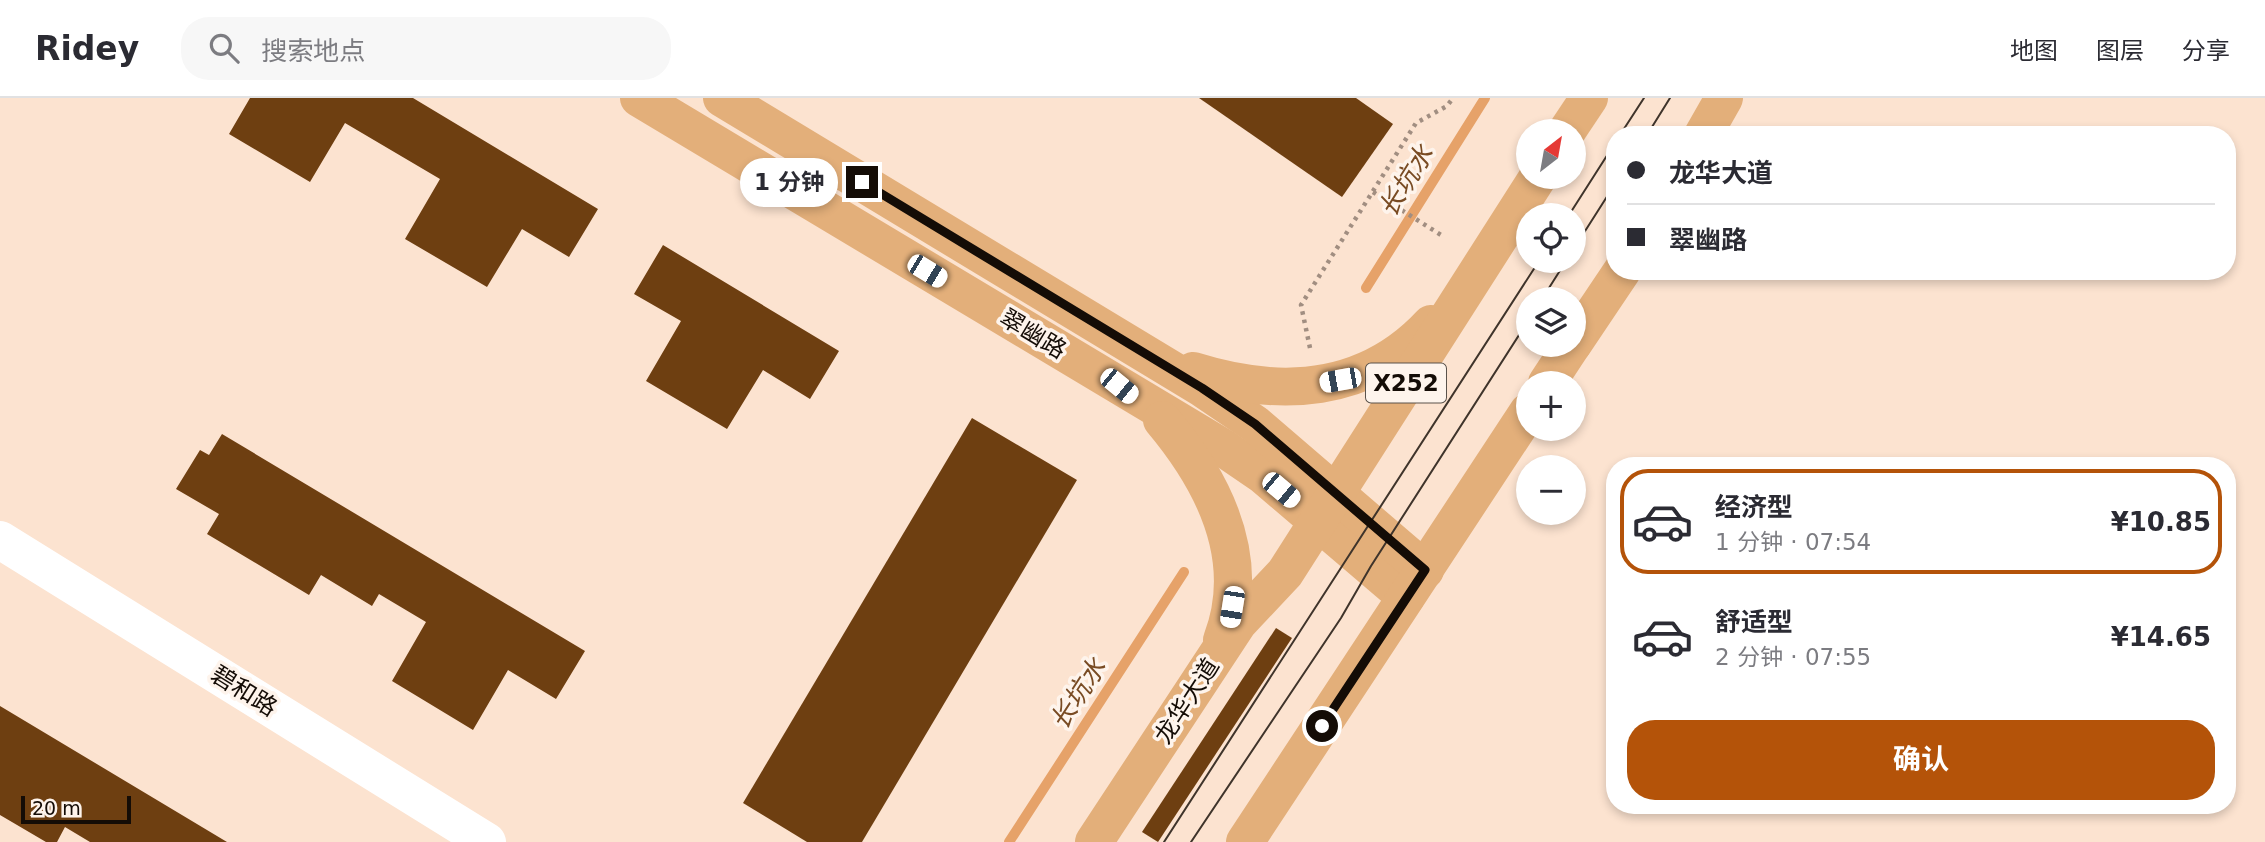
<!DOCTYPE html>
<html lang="zh">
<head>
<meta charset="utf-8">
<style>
  body { margin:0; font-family:"DejaVu Sans","Noto Sans SC",sans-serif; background:#f7f7f7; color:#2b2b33; height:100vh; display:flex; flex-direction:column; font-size:26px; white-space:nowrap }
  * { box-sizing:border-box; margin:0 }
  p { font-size:23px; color:#7c7c81 }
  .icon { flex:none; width:38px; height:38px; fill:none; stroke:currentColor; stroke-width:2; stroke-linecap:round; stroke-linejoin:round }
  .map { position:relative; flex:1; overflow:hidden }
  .details { position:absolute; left:1606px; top:359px; width:630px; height:357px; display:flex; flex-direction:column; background:#fff; border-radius:28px; box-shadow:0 4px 10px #0003 }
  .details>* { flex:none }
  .top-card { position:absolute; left:1606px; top:28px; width:630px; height:154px; border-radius:28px; box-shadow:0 4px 10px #0003; display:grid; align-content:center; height:154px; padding:0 21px; background:#fff }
  .needle { width:46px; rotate:31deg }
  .fabs { position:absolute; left:1516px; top:21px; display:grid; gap:14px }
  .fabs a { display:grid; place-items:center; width:70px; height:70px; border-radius:50%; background:#fff; box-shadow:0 4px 10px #0003; font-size:35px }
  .scale { position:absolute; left:21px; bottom:18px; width:110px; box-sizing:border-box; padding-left:7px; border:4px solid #140c06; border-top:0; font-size:19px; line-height:24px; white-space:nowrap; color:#140c06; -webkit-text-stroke:5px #fef4ec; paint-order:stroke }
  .end { position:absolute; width:32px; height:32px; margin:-16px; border:9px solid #140c06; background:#fff; box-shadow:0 0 0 4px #fff }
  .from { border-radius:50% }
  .bubble { position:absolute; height:49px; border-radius:24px; background:#fff; box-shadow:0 4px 10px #0003; font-size:23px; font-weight:700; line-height:49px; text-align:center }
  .car { position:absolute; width:21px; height:42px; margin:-21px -10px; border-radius:9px; box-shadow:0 0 5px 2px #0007; background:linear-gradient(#fff 24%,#345 0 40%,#fff 0 76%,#345 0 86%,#fff 0) }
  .top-card b { display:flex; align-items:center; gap:24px; height:66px; font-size:26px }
  .top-card b+b { border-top:2px solid #e1e1e2 }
  .top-card i { width:18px; height:18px; background:#2b2b33 }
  ul { padding:12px 0 0; list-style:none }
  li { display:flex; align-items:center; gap:21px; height:105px; margin:0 14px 10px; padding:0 7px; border:4px solid transparent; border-radius:28px }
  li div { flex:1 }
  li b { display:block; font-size:26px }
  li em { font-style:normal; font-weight:700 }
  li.on { border-color:#b45309 }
  li>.icon { width:63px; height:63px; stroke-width:1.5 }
  .primary-button { display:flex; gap:14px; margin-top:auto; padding:14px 21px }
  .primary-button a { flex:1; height:80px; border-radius:28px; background:#b45309; color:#fff; font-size:28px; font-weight:700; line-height:80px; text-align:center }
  header { display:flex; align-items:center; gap:42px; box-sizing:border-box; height:98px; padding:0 35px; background:#fff; border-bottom:2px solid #e1e1e2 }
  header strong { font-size:33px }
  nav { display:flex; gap:38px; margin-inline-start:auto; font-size:24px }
  .search { width:490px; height:63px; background:#f7f7f7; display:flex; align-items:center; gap:18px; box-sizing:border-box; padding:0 24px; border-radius:28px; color:#7c7c81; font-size:26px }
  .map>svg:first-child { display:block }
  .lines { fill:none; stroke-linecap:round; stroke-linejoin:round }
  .stream { stroke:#e6a269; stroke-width:10 }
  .building { fill:#6e3f11 }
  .path { stroke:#a18e81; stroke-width:4.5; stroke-dasharray:3.5 5; stroke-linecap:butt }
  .minor { stroke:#fff; stroke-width:38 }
  .major { stroke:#e3af7a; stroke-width:38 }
  .tram { stroke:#3f342b; stroke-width:2 }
  .route { stroke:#140c06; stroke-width:9 }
  .labels { text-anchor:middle; stroke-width:7; stroke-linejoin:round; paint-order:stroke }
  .shield { fill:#fef4ec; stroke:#5a524b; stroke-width:2 }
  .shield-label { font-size:23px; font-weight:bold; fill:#140c06 }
  .street-label { font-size:24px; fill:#140c06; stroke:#fef4ec }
  .water-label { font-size:26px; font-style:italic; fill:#794b23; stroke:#fef4ec }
</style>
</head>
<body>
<header>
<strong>Ridey</strong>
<div class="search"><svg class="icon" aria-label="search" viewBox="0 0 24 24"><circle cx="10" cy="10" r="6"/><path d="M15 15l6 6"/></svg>搜索地点</div>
<nav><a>地图</a><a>图层</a><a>分享</a></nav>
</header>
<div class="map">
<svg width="2265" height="744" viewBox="0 0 2265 744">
  <rect width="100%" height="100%" fill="#fce3d0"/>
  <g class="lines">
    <g class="stream">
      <polyline points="1366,190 1485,0"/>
      <polyline points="1009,744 1184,474"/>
    </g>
  </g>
  <g class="building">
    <polygon points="250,0 413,0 598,111 569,159 522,131 487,189 405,141 440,81 345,25 310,84 229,36"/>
    <polygon points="1199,0 1356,0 1393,26 1342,99"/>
    <polygon points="663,147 839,253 810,301 763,272 727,331 646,283 681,223 634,196"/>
    <polygon points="972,320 1077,382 862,744 807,744 743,705"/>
    <polygon points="222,336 585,553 556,601 508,572 473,632 392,583 426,524 379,496 372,508 321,477 309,497 207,436 219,416 176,391 200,352 209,357"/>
    <polygon points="1276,530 1292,540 1158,744 1142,734"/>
    <polygon points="0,608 227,744 90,744 65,729 57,744 46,744 0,717"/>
  </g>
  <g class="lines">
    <g class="path">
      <polyline points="1373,94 1441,137"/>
      <polyline points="1310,250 1301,207 1416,25 1447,8 1453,0"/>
    </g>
    <polyline class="minor" points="0,442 487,744"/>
    <g class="major">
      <polyline points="639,0 1222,349 1263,377 1406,499"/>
      <polyline points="722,0 1202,290 1255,326 1425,472"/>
      <polyline points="1567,33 1589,0"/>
      <polyline points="1703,37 1724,0"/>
      <polyline points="1573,246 1622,173"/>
      <path d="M1193,273C1279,300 1366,296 1431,226"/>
      <polyline points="1547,285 1572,247"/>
      <path d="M1162,322C1214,384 1253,461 1222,542"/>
      <polyline points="1094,744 1238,525 1285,475 1538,79"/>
      <polyline points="1245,744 1528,314"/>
    </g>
    <g class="tram">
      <polyline points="1620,37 1644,0"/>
      <polyline points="1647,37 1670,0"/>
      <polyline points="1569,117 1615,45"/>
      <polyline points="1573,152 1615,86"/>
      <polyline points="1542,201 1566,163"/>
      <polyline points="1164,744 1539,163"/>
      <polyline points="1191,744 1341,520 1371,468 1528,223"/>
    </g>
  </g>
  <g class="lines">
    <polyline class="route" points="862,84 1202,290 1255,326 1425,472 1322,628"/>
  </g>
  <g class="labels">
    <rect class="shield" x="1366" y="265.5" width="80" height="39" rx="5"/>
    <g class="shield-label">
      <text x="1406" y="293">X252</text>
    </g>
    <g class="street-label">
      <text transform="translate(1033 236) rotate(31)" y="8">翠幽路</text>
      <text transform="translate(244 593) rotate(32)" y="8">碧和路</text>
      <text transform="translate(1187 603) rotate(-57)" y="8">龙华大道</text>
    </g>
    <g class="water-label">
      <text transform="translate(1406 83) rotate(-58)" y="9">长坑水</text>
      <text transform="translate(1078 596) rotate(-57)" y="9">长坑水</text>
    </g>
  </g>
</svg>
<div class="fabs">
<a><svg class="needle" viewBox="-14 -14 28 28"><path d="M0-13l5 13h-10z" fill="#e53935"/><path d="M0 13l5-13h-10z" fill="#7c7c81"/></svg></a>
<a><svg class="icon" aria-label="locate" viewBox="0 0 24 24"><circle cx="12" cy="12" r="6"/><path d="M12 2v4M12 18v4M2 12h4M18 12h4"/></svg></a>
<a><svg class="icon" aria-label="layers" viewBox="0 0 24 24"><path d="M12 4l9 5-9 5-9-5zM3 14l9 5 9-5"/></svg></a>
<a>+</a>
<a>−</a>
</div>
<div class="scale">20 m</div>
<i class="end from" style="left:1322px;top:628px"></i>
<i class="end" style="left:862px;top:84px"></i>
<div class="bubble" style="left:740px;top:60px;width:98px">1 分钟</div>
<i class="car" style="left:927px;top:173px;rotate:121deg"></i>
<i class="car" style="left:1340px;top:282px;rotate:260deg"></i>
<i class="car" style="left:1119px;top:288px;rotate:129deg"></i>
<i class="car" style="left:1281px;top:392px;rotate:130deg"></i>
<i class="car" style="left:1232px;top:509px;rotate:189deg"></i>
<div class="top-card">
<b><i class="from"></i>龙华大道</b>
<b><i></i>翠幽路</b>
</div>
<section class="details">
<ul>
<li class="on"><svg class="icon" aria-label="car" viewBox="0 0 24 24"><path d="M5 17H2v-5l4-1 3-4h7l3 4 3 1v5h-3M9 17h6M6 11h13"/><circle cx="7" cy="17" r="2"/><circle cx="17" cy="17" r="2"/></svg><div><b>经济型</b><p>1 分钟 · 07:54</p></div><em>¥10.85</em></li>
<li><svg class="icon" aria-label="car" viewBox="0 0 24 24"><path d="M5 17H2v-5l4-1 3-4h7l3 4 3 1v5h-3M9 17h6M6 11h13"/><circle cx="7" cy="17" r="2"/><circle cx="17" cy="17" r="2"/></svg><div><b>舒适型</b><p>2 分钟 · 07:55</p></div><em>¥14.65</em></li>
</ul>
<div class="primary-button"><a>确认</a></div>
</section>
</div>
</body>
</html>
